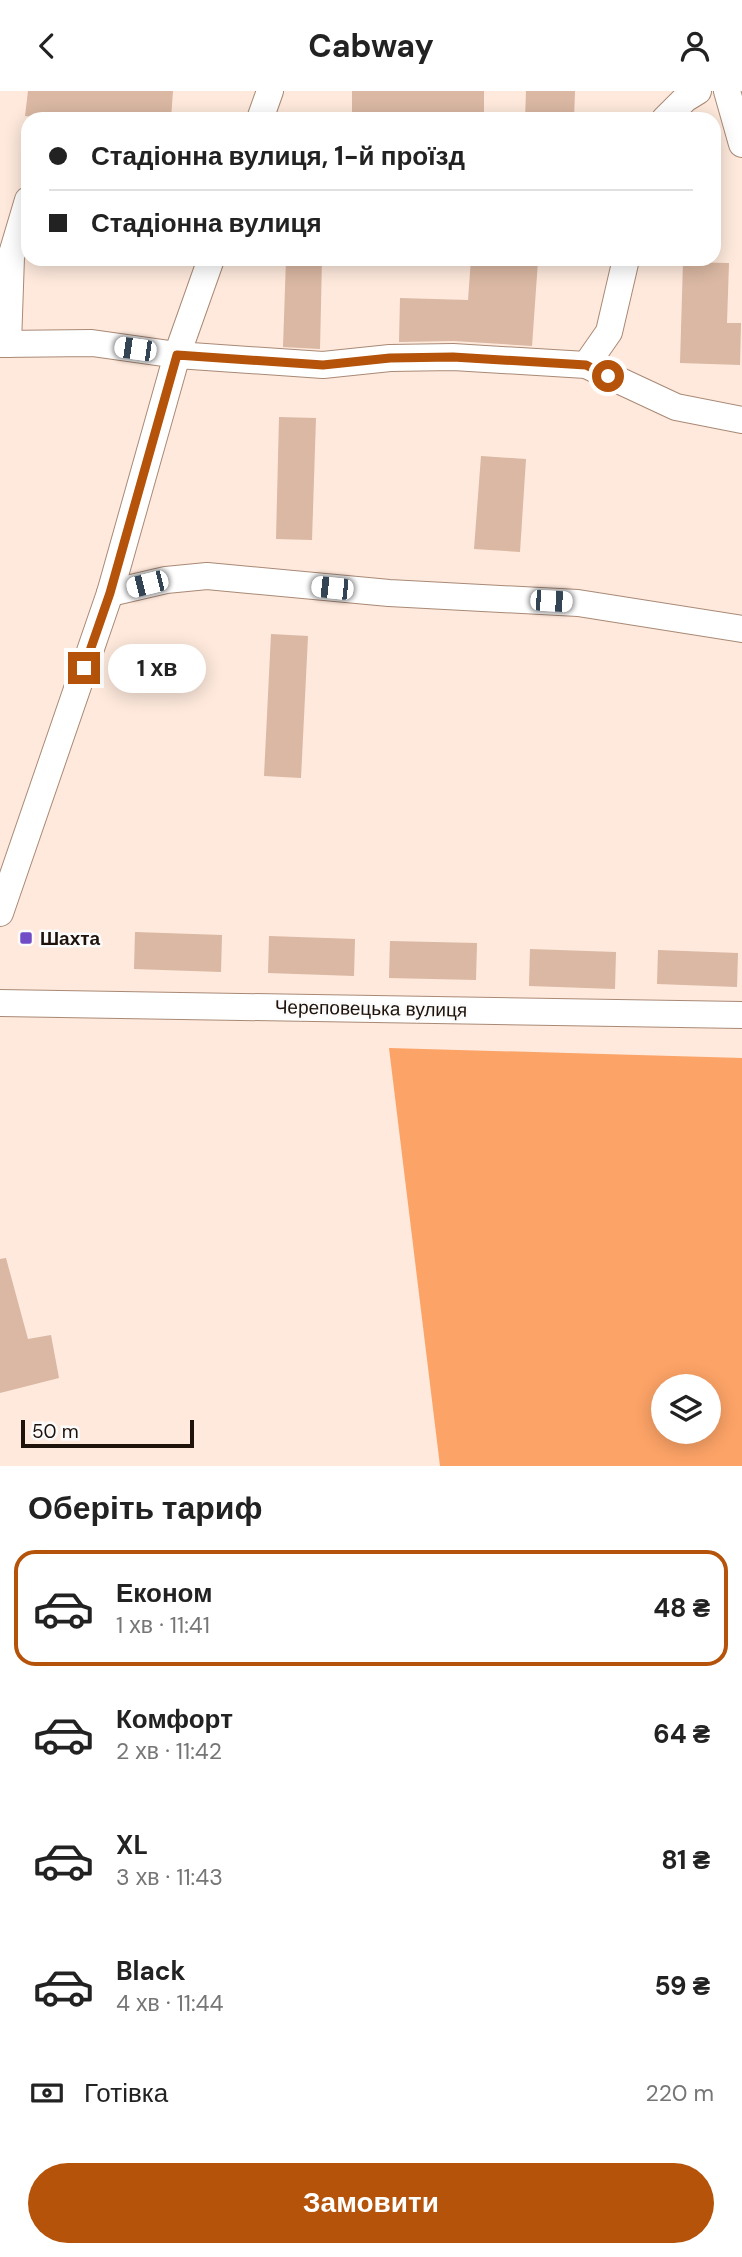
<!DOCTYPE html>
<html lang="uk">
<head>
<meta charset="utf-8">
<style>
  body { margin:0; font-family:"DM Sans",sans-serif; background:#f6f6f6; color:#222; height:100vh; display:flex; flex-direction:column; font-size:26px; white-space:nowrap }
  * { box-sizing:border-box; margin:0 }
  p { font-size:23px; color:#767676 }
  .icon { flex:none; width:38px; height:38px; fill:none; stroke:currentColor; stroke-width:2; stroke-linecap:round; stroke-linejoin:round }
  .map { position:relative; height:1375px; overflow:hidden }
  .side { display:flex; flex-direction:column; background:#fff; flex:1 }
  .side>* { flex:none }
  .banner { position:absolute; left:21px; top:21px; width:700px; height:154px; border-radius:21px; box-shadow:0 4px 18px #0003; display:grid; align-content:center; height:154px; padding:0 28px; background:#fff }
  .tools { position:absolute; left:651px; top:1283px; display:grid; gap:14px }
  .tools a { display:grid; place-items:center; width:70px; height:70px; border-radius:50%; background:#fff; box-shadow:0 4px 18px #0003; font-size:35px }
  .scale { position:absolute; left:21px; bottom:18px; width:173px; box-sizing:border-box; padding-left:7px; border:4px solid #1e120a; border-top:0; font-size:19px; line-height:24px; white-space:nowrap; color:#1e120a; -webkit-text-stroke:5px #fbfbfb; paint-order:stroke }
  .end { position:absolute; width:32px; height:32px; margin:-16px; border:9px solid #b45309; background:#fff; box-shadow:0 0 0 4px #fff }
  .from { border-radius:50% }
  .bubble { position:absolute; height:49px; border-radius:24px; background:#fff; box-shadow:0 4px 18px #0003; font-size:23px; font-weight:700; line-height:49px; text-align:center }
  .car { position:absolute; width:21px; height:42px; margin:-21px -10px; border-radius:9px; box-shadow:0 0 5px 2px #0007; background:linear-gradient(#fff 24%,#345 0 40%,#fff 0 76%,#345 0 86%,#fff 0) }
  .banner b { display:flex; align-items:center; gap:24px; height:66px; font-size:26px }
  .banner b+b { border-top:2px solid #e0e0e0 }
  .banner i { width:18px; height:18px; background:#222 }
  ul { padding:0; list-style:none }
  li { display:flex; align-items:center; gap:21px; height:116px; margin:0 14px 10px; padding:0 14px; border:4px solid transparent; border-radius:21px }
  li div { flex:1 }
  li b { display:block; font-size:26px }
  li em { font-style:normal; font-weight:700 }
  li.current { border-color:#b45309 }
  li>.icon { width:63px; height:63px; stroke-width:1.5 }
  h2 { padding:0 28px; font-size:32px; line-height:84px }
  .pay { display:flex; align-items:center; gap:18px; height:77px; padding:0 28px; font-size:26px }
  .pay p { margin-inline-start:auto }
  .cta { display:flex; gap:14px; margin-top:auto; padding:14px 28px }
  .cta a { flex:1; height:80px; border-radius:42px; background:#b45309; color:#fff; font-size:28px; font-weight:700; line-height:80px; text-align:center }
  header { display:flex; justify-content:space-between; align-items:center; height:91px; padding:0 28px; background:#fff; font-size:32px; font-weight:700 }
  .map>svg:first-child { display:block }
  .forest { fill:#fca367; fill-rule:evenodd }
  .building { fill:#dab8a3 }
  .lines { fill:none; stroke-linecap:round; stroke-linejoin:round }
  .minor-casing { stroke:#a98975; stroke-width:28 }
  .minor { stroke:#fff; stroke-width:26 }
  .route { stroke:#b45309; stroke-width:9 }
  .poi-dot { fill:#704dc6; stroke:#fbfbfb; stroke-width:2.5 }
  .labels { text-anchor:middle; stroke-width:5; stroke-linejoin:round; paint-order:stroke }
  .poi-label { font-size:19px; font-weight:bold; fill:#1e120a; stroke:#fbfbfb; text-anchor:start }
  .street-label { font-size:19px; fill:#1e120a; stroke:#fbfbfb }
</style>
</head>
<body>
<header><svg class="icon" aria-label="back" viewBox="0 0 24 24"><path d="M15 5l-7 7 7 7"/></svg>Cabway<svg class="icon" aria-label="person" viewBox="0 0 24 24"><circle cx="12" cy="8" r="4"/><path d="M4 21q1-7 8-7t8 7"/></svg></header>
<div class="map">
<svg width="742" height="1375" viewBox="0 0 742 1375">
  <rect width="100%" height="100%" fill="#fee9dc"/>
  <path class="forest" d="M389,957L742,967V1375H440ZM663,1295H709V1340H663Z"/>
  <g class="building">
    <polygon points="28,0 173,0 171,28 57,28 25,25"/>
    <rect x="352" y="0" width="132" height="28"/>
    <polygon points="526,0 575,0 574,28 525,28"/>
    <polygon points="286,168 322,168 320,258 283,256"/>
    <polygon points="471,168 538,170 532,255 454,250 399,251 400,207 468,209"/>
    <polygon points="683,171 729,172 727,232 741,232 740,274 680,272"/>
    <polygon points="279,326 316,327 312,449 276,448"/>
    <polygon points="481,365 526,368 520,461 474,458"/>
    <polygon points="271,543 308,545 301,687 264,685"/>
    <polygon points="135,841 222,844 221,881 134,878"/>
    <polygon points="269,845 355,848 354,885 268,882"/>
    <polygon points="390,850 477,852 476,889 389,887"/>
    <polygon points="530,858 616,861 615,898 529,895"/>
    <polygon points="658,859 738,862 737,896 657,893"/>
    <polygon points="6,1167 28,1248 51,1244 59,1287 0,1302 0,1168"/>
  </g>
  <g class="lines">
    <g class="minor-casing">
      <g id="minor">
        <polyline points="727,0 742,53"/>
        <polyline points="260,28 270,0"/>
        <polyline points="665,28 685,8 698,0"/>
        <polyline points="0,253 92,252 177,264 323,274 390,267 453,266 586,274 676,316 742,329"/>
        <polyline points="8,253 11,166 28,109"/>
        <polyline points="586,274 609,241 626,168"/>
        <polyline points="110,502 166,489 207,485 389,502 578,512 742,538"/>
        <polyline points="0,822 110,502 177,264 211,168"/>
        <polyline points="0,912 742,924"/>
      </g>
    </g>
    <use href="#minor" class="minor"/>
  </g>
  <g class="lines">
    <polyline class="route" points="84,577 110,502 177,264 323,274 390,267 453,266 586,274 608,285"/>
  </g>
  <rect class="poi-dot" x="19" y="840" width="14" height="14" rx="3.5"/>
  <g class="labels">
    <g class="poi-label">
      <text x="40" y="854">Шахта</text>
    </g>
    <g class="street-label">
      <text transform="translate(371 917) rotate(1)" y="7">Череповецька вулиця</text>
    </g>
  </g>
</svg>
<div class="tools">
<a><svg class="icon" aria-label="layers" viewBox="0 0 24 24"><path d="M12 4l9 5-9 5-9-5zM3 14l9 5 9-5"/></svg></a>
</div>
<div class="scale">50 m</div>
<i class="end from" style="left:608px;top:285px"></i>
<i class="end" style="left:84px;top:577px"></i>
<div class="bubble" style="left:108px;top:553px;width:98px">1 хв</div>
<i class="car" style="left:135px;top:258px;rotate:278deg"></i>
<i class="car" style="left:147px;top:493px;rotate:256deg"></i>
<i class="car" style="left:332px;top:497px;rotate:276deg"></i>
<i class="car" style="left:551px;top:510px;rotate:93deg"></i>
<div class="banner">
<b><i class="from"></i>Стадіонна вулиця, 1-й проїзд</b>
<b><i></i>Стадіонна вулиця</b>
</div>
</div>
<section class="side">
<h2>Оберіть тариф</h2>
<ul>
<li class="current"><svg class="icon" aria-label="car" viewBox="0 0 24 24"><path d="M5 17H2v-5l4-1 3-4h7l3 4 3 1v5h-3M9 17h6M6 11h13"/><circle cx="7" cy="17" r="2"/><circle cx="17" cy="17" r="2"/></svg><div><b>Економ</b><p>1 хв · 11:41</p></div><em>48 ₴</em></li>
<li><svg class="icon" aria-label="car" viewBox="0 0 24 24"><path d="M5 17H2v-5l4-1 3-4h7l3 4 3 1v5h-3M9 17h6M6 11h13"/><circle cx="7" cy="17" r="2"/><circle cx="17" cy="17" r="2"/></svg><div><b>Комфорт</b><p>2 хв · 11:42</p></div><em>64 ₴</em></li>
<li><svg class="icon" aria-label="car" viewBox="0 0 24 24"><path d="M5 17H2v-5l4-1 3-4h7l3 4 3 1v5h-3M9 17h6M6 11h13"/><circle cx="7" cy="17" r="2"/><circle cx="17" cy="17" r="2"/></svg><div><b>XL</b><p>3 хв · 11:43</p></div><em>81 ₴</em></li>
<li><svg class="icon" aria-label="car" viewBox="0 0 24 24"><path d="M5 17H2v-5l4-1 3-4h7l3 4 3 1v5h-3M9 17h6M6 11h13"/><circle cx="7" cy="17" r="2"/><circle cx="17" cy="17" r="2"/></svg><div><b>Black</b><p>4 хв · 11:44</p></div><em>59 ₴</em></li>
</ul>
<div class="pay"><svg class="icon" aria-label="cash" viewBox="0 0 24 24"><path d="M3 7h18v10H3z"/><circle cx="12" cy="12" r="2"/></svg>Готівка<p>220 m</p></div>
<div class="cta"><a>Замовити</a></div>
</section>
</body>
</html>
